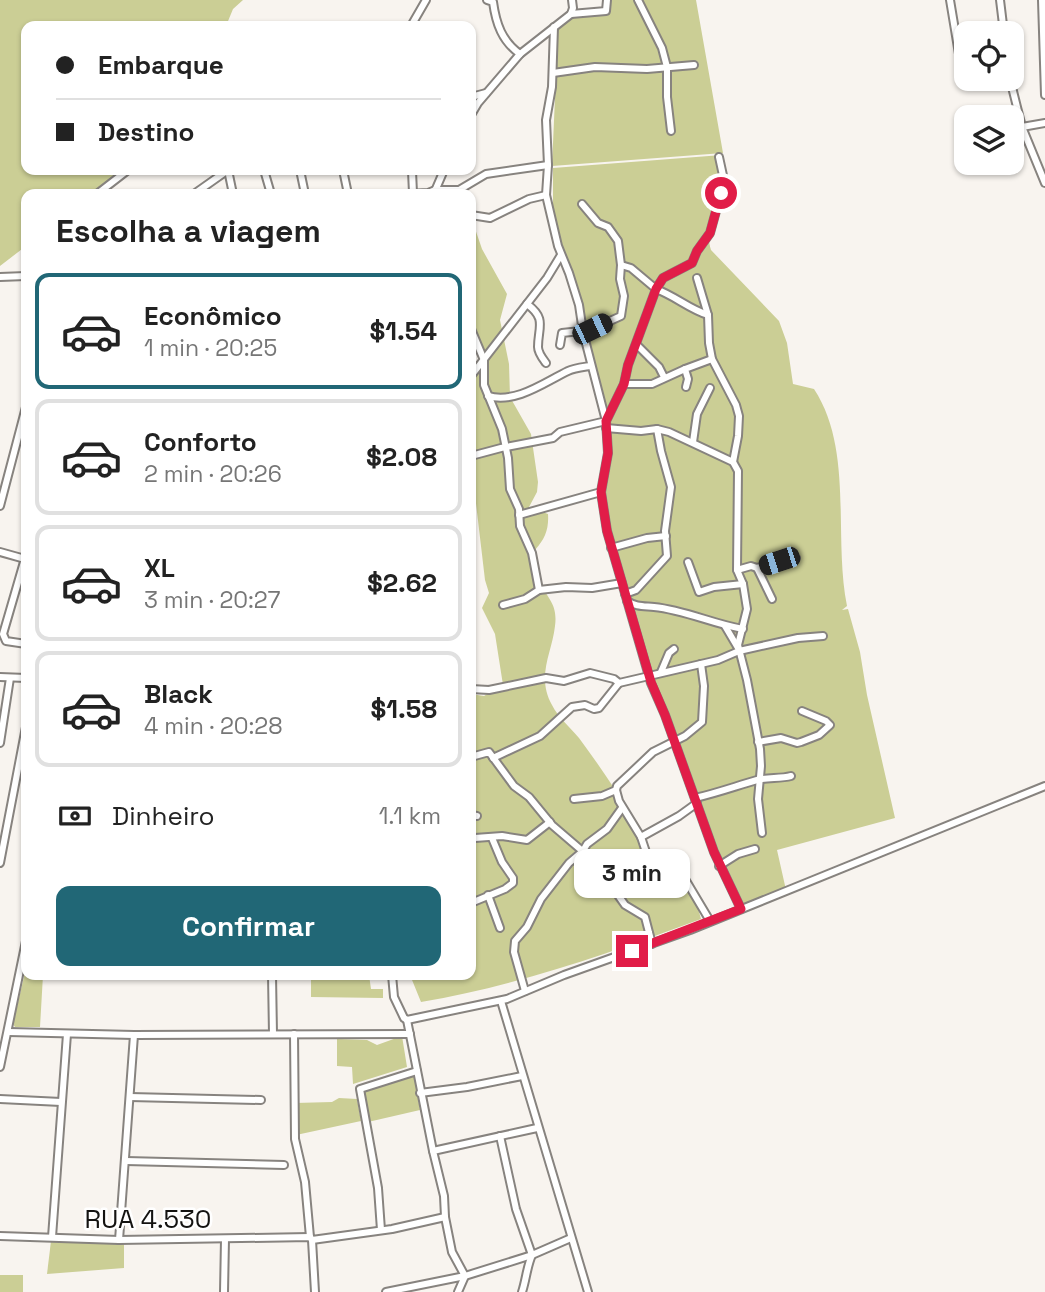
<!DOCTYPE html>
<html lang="pt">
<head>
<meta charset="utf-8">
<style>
  body { margin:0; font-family:"Space Grotesk",sans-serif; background:#f2f2f2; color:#222; height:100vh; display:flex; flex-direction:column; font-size:26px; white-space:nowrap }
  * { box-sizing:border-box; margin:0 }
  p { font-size:23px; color:#767676 }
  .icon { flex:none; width:38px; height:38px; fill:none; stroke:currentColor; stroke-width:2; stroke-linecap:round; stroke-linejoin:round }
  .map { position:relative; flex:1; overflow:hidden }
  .sheet { position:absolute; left:21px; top:189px; width:455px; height:791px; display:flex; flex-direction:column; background:#fff; border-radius:14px; box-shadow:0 2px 5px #0004 }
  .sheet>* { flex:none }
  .banner { position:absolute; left:21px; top:21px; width:455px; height:154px; border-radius:14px; box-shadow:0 2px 5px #0004; display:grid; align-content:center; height:154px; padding:0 35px; background:#fff }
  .tools { position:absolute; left:954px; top:21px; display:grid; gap:14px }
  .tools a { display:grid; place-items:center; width:70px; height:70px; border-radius:14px; background:#fff; box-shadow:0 2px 5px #0004; font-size:35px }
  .end { position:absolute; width:32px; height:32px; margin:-16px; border:9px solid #e11d48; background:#fff; box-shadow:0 0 0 4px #fff }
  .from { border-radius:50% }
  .bubble { position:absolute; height:49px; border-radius:14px; background:#fff; box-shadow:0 2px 5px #0004; font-size:23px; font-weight:600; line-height:49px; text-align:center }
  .car { position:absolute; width:21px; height:42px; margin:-21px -10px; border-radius:9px; box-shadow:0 0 5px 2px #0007; background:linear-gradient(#222 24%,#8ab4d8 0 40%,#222 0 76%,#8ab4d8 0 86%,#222 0) }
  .banner b { display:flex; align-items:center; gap:24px; height:66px; font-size:26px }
  .banner b+b { border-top:2px solid #e0e0e0 }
  .banner i { width:18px; height:18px; background:#222 }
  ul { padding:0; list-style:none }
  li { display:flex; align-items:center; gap:21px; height:116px; margin:0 14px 10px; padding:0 21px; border:4px solid #e0e0e0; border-radius:14px }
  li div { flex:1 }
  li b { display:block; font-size:26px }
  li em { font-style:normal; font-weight:600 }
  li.selected { border-color:#216776 }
  li>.icon { width:63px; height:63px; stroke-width:1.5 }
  h2 { padding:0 35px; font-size:32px; line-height:84px }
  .pay { display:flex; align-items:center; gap:18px; height:77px; padding:0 35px; font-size:26px }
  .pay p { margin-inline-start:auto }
  .action { display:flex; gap:14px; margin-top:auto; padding:14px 35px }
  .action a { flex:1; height:80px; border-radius:14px; background:#216776; color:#fff; font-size:28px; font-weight:600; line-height:80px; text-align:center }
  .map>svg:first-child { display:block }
  .green { fill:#cbce95 }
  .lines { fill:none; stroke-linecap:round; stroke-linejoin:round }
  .minor-casing { stroke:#87837f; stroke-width:10 }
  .minor { stroke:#fff; stroke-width:6 }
  .route { stroke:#e11d48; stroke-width:9 }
  .labels { text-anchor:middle; stroke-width:5; stroke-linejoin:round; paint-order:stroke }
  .street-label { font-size:26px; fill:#141311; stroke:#fff }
</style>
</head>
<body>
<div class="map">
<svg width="1045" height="1292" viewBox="0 0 1045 1292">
  <rect width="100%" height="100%" fill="#f8f4ef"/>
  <g class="green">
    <polygon points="0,0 243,0 233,9 226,26 26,26 26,170 130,170 96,194 26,194 26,246 0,266"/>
    <polygon points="609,0 696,0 723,153 552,166 558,29 574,15 603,12"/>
    <path d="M722,155C723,167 723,177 721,189C717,210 704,229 711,250L779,321L787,343L793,384L814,389C854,450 833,536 847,606L842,610L848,609L860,652L867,695L895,818L777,850L786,890L741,906C697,810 661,708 630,607L669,610L732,628L748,629C724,624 702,614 678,609C661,605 645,606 628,600L609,533L603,492L612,440L588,348L581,306L557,239L553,210V168Z"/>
    <path d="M471,217L482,249L507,294L500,320L509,364L510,397L531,434L538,482L537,492L529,507L548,514C549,529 545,539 535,550C536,560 536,573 540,582C547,599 558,603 555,626C552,653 536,676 552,705C558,717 570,727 579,738C611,781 641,828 664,876C684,880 697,900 701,919C610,953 517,986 421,1002L410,975H471V694L484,696L503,685L495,634L482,608L489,593L485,580L471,461V379L487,362L471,323Z"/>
    <polygon points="26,968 26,975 43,975 40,1027 15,1027 13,1024"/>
    <polygon points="311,975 369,975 371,989 383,989 383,998 311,997"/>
    <polygon points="402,1036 407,1067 353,1084 352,1067 337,1066 337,1039 367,1040 377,1045"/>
    <polygon points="414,1075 420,1110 368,1122 362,1096 365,1090"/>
    <polygon points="339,1098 357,1099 361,1121 296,1135 295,1103 332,1102"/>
    <polygon points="51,1241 124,1243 124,1268 47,1274"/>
    <rect x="0" y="1275" width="23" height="17"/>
  </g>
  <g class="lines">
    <g class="minor-casing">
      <g id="minor">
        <path d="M487,0L493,2C496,24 502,41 520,54"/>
        <polyline points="638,0 662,48 667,67 667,97 671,131"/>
        <polyline points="950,0 959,54 962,58 966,57"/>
        <polyline points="1000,0 1004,33"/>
        <polyline points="1042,0 1045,95"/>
        <polyline points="571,14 606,11 607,0"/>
        <polyline points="411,26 426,0"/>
        <polyline points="554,27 552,87 546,120 548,165 546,195 558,246 569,273 579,305 583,332 606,421 608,453 601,492 607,531 651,683 665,715 714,852 741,909"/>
        <polyline points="553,73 595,67 647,69 694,65"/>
        <polyline points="1010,79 1022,127 1045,183"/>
        <polyline points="471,97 486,93"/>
        <polyline points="471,115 478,103 520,54 571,14 573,8 572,0"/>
        <polyline points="1022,127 1045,123"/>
        <polyline points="264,170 271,194"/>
        <polyline points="300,170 305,194"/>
        <polyline points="343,170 348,194"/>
        <polyline points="412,171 413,193"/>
        <polyline points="435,191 444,170"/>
        <polyline points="97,194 128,170"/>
        <polyline points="194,194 228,170 233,194"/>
        <polyline points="408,194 428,193 435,190 459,190 486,174 548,165"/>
        <polyline points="471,215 490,218 529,199 546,195"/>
        <polyline points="621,265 631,268 656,289 663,278 692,263 697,251 710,233 721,193 724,180 719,157"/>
        <polyline points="0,277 26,276"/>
        <polyline points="697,278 708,315 709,343 712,359 736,405 739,416 738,436 733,462"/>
        <path d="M527,304C547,319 538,327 538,347C538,353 543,359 546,363"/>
        <polyline points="471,329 484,360 484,385 502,429 508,458 510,489 519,509 520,526 532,553 539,590"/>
        <polyline points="560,345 562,333 590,330 621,316 624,296 620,279 621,265 618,241 608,227 598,223 582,204"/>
        <polyline points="637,345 659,367 664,377"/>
        <polyline points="471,376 547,278 561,255"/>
        <polyline points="624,384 652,384 685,369"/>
        <polyline points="686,387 688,379 685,369 712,359"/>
        <path d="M488,396C516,404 545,382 568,371C574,368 584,367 590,366"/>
        <polyline points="606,428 641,431 657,429 669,432 733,462 738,471 737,570 743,584 747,609 738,645 747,680 760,749 761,766 758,799 762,833"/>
        <polyline points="693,442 697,414 710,388"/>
        <path d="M471,456L501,448L553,438L560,432L606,421L624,384L628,365L656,289C675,296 689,309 708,315"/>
        <polyline points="0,506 26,407"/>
        <polyline points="519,515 601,492"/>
        <polyline points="611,548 647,538 666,536"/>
        <polyline points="0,552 25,559"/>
        <polyline points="26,555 3,634 6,641 26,644"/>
        <polyline points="688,562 699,592 714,587 743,584"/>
        <polyline points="757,568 772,599"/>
        <polyline points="471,570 471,582"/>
        <polyline points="737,570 751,566 757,568 796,558"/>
        <polyline points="625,594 636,590 667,556 665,531 671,487 661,451 657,429"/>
        <path d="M627,601C636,607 644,606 654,607C685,610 713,624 743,629"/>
        <polyline points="503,605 525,599 539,590 566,587 592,588 622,583"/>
        <polyline points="725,626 738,648"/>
        <polyline points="661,672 669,653 674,649"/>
        <polyline points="0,677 26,678"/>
        <polyline points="471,689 489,690 546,678 564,681 590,673 614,679 619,683 718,660 739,651 798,638 823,636"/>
        <polyline points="758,742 781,738 797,743 801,742 819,735 830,725 826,721 802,711"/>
        <polyline points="0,743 10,678"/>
        <polyline points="471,757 489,752 514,786 529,797 552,825 594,861 625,905 645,917 652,944"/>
        <polyline points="493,758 540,736 572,707 585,705 594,709 599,708 619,683"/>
        <polyline points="616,790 619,801 641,837 651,867 656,870 682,874 710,921"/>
        <path d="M695,798C717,793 736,786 757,780C768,777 780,779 791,776"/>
        <polyline points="574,799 602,796 616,790 617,786 653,752 685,736 702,722 704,686 701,664"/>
        <polyline points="471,815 477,816"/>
        <polyline points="641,837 679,816 697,803"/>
        <polyline points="475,838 502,836 527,840 550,822"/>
        <polyline points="0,863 26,727"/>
        <polyline points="719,866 738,854 755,849"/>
        <polyline points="488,895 500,928"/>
        <polyline points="471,903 505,889 513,883 513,878 502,862 492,838"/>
        <polyline points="272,975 273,1034"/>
        <polyline points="392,975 394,997 404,1018 407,1020 507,999 564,975 690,930 1045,786"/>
        <polyline points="525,991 514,952 515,941 527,927 541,899 569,863 583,851 587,844 607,829 622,808"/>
        <polyline points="501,1001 588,1292"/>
        <polyline points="407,1020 433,1151"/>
        <polyline points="9,1032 134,1035 410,1034"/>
        <polyline points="294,1034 295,1139 305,1182 310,1237"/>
        <polyline points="0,1067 26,941"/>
        <polyline points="420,1093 467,1087 522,1076"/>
        <polyline points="130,1097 261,1100"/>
        <polyline points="0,1099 61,1102"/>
        <path d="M500,1136L516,1209L532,1255C527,1266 526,1280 522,1292"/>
        <polyline points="126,1161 284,1165"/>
        <polyline points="445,1217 444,1196 433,1151 537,1128"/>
        <polyline points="381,1230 378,1188 360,1089 417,1071"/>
        <polyline points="0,1236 119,1240 310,1237 312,1240 392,1229 445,1217 452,1252 465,1276 458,1292"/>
        <polyline points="52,1237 67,1034"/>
        <polyline points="119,1240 134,1035"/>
        <polyline points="312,1240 315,1292"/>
        <polyline points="224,1292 225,1239"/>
        <polyline points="386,1292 465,1276 532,1255 571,1238"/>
      </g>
    </g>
    <use href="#minor" class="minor"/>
  </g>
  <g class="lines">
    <polyline class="route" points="632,951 741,909 714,852 665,715 651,682 607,531 601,492 608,453 606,421 624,384 628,365 656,289 663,278 692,263 697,251 710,233 721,193"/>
  </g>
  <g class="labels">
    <g class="street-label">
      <text x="148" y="1228">RUA 4.530</text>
    </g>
  </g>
</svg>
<div class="tools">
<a><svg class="icon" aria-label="locate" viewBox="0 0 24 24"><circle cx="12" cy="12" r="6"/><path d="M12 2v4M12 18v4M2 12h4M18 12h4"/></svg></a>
<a><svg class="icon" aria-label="layers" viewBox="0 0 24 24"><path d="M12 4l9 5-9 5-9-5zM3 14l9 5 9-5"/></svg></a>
</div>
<i class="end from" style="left:721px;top:193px"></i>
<i class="end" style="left:632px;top:951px"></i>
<div class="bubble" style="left:574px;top:849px;width:116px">3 min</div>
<i class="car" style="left:592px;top:329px;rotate:64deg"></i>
<i class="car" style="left:779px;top:561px;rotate:252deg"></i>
<div class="banner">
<b><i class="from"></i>Embarque</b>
<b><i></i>Destino</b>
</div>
<section class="sheet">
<h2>Escolha a viagem</h2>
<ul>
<li class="selected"><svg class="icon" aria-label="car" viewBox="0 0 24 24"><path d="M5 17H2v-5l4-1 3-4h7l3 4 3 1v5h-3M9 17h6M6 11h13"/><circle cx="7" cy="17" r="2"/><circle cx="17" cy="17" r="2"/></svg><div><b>Econômico</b><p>1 min · 20:25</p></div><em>$1.54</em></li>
<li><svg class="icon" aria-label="car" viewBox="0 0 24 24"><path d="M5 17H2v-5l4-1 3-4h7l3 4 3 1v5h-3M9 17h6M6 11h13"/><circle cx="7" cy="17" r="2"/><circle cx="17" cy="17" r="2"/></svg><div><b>Conforto</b><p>2 min · 20:26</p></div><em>$2.08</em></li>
<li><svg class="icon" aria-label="car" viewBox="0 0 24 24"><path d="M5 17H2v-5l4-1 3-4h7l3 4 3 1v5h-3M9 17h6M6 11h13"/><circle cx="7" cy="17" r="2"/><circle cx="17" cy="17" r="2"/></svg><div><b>XL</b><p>3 min · 20:27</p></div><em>$2.62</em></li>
<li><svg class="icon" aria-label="car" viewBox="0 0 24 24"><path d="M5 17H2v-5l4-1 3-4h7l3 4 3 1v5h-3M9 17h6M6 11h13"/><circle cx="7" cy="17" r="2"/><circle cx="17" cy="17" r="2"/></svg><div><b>Black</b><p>4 min · 20:28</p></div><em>$1.58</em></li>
</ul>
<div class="pay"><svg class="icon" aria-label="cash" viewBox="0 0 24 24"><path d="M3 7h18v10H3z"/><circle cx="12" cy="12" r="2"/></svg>Dinheiro<p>1.1 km</p></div>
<div class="action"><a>Confirmar</a></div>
</section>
</div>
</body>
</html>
